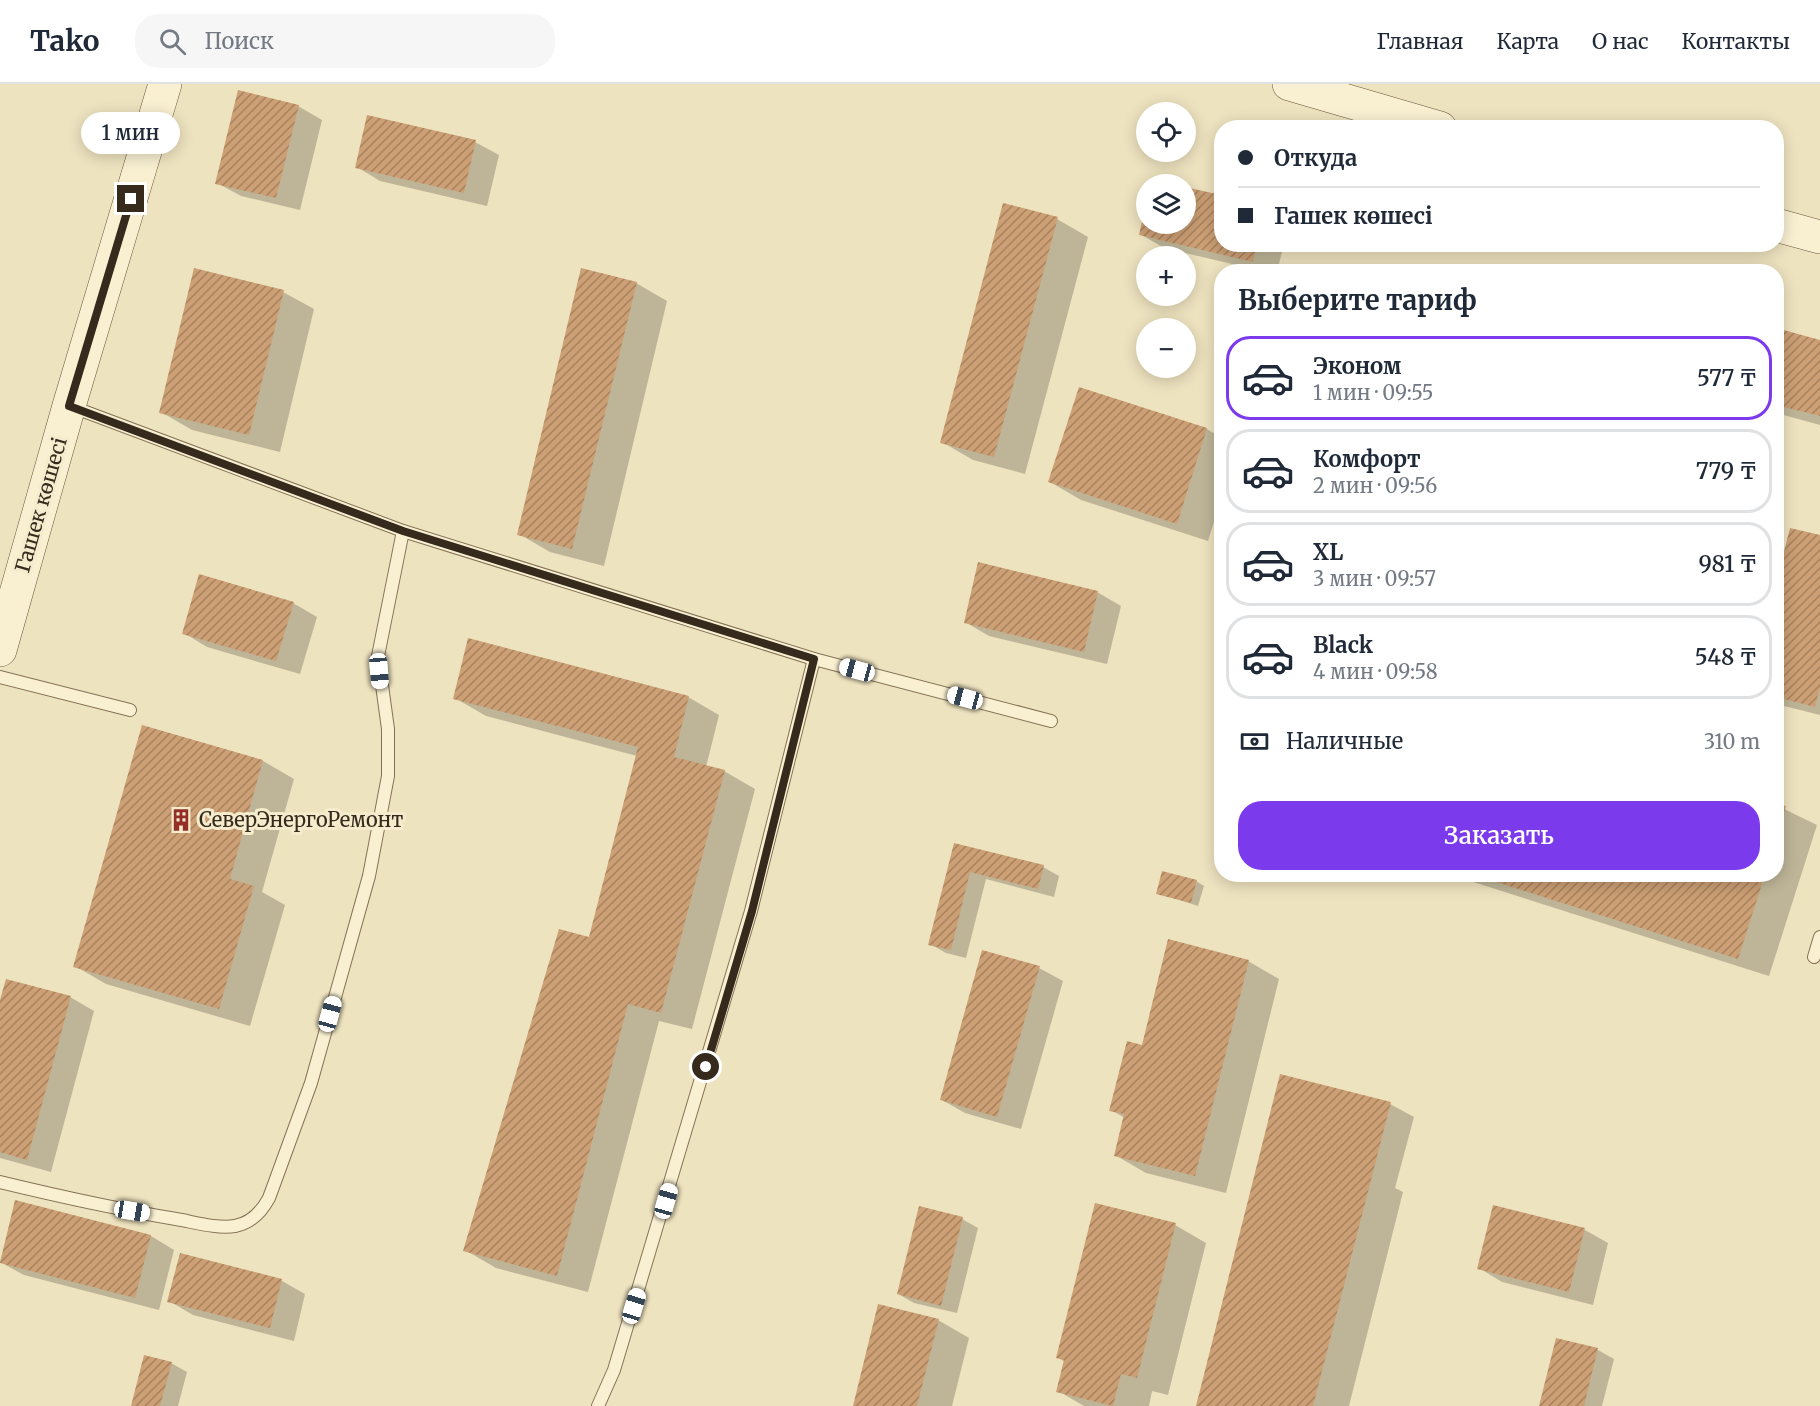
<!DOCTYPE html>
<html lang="ru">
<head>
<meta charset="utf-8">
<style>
  body { margin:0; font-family:Merriweather,serif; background:#f6f6f7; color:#1f2937; height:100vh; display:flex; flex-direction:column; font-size:22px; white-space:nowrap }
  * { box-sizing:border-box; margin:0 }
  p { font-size:20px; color:#747a83 }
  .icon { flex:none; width:33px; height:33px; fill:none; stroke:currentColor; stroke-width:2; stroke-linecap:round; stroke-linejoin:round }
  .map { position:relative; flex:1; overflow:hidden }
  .side { position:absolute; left:1214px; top:180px; width:570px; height:618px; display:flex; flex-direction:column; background:#fff; border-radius:24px; box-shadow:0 3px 15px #0003 }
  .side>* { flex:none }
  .banner { position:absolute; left:1214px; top:36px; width:570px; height:132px; border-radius:24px; box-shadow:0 3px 15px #0003; display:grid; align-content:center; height:132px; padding:0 24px; background:#fff }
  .controls { position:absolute; left:1136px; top:18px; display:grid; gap:12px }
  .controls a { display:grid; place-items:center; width:60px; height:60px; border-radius:50%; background:#fff; box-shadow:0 3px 15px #0003; font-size:30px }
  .end { position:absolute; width:27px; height:27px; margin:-14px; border:8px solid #352a1c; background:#fff; box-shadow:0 0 0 3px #fff }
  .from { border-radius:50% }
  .bubble { position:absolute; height:42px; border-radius:21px; background:#fff; box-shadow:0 3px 15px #0003; font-size:20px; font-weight:600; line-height:42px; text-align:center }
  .car { position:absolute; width:18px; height:36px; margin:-18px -9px; border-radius:8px; box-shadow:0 0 4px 2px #0007; background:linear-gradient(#fff 24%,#345 0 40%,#fff 0 76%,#345 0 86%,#fff 0) }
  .banner b { display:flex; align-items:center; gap:21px; height:57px; font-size:22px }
  .banner b+b { border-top:2px solid #e0e1e3 }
  .banner i { width:15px; height:15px; background:#1f2937 }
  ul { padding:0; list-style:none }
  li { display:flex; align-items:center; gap:18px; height:84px; margin:0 12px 9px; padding:0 12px; border:3px solid #e0e1e3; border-radius:24px }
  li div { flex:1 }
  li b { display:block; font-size:22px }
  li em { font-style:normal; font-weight:600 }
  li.active { border-color:#7c3aed }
  li>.icon { width:54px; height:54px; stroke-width:1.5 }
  h2 { padding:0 24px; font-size:27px; line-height:72px }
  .pay { display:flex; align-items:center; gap:15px; height:66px; padding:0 24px; font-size:22px }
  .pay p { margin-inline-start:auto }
  .button { display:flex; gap:12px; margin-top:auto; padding:12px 24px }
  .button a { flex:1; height:69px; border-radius:24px; background:#7c3aed; color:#fff; font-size:24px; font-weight:600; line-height:69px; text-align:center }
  header { display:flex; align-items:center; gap:36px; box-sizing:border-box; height:84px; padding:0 30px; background:#fff; border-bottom:2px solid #e0e1e3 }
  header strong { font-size:28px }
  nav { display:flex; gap:33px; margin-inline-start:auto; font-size:21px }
  .search { width:420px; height:54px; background:#f6f6f7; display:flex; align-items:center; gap:15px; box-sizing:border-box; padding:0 21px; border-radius:24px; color:#747a83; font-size:22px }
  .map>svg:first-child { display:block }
  .shadow { fill:#0003 }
  .building { fill:url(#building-hatch) }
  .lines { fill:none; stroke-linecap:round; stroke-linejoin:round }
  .lane-casing { stroke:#867357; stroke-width:14 }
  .secondary-casing { stroke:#68543b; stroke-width:34 }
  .lane { stroke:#f9f0d2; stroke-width:12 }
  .secondary { stroke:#f9f0d2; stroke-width:33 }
  .route { stroke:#352a1c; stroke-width:8 }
  .labels { text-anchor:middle; stroke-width:6; stroke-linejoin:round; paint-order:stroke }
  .street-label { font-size:20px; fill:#352a1c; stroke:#f5ecce }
  .poi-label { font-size:20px; fill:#352a1c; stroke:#f5ecce; text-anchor:start }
</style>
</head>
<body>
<header>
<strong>Tako</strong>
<div class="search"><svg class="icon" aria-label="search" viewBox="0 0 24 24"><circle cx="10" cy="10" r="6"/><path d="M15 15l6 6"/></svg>Поиск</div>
<nav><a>Главная</a><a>Карта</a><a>О нас</a><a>Контакты</a></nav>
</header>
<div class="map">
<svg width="1820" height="1322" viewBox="0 0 1820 1322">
  <defs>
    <pattern id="building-hatch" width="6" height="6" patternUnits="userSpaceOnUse" patternTransform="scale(1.5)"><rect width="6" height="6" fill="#cc9f74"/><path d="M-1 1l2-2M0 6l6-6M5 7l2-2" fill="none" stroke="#a6825e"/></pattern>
  </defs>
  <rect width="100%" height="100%" fill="#eee3bf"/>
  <g class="shadow">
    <polygon points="298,22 322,36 300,126 241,112 217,99"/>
    <polygon points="475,58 499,71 487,122 380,97 357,83"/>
    <polygon points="1185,104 1221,113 1221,160 1284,160 1277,188 1266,188 1164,164 1140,150 1146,127 1146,140 1185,140"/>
    <polygon points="1057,135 1088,153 1025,390 973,376 942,358"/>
    <polygon points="636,199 667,217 604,482 550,468 519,450"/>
    <polygon points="283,208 314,225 280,368 192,346 161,328"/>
    <polygon points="1776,246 1820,257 1820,341 1776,329"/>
    <polygon points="1080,304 1207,345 1221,354 1221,416 1208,457 1081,416 1050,398"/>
    <polygon points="1820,453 1820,631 1776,620 1776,506"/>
    <polygon points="1097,508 1121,522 1107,580 989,552 965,538"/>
    <polygon points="293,519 317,533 300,590 207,563 184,549"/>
    <polygon points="688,613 719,631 706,683 724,687 755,705 692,945 659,937 588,1208 496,1184 465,1166 590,855 637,672 486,632 455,614"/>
    <polygon points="143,643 263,677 294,695 262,808 285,821 250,942 106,900 75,882"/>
    <polygon points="1776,721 1817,741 1769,892 1448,790 1776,790"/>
    <polygon points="955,760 1043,783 1059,792 1054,813 986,795 966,874 946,869 930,860"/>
    <polygon points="1196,797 1204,802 1198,822 1158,809"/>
    <polygon points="1248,877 1279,895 1226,1109 1146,1089 1115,1071 1125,1034 1111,1026 1143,963"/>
    <polygon points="1039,884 1063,897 1021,1045 965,1029 942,1016"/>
    <polygon points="70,913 94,927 51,1088 0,1074 0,922"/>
    <polygon points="1390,1020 1414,1033 1395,1104 1403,1108 1349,1322 1198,1322"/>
    <polygon points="16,1118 151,1152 174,1166 159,1226 24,1191 0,1178"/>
    <polygon points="1494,1122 1585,1146 1608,1159 1593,1221 1502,1198 1479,1184"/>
    <polygon points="962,1135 978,1144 957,1229 914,1219 898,1210"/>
    <polygon points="1175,1141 1206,1159 1168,1311 1152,1307 1149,1322 1084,1322 1058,1307 1065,1278 1057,1273"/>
    <polygon points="181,1171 282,1197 305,1210 294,1257 193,1231 169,1217"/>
    <polygon points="938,1236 969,1254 952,1322 854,1322"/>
    <polygon points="1557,1256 1598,1266 1614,1275 1602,1322 1540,1322"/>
    <polygon points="171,1279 187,1288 178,1322 132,1322"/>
  </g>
  <g class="building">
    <polygon points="238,6 299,21 276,114 215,100"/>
    <polygon points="367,31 476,56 464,109 355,84"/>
    <polygon points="1152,95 1173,100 1151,100"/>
    <polygon points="1185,103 1221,111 1221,160 1257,160 1253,178 1139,151 1145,124 1146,140 1185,140"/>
    <polygon points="1003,119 1058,133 994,373 940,359"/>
    <polygon points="194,184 284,206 249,351 159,329"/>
    <polygon points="581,184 637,198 572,465 517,451"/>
    <polygon points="1776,244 1820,256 1820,332 1776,321"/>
    <polygon points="1079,303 1207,344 1177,440 1048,398"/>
    <polygon points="1790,444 1820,451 1820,603 1815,623 1776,613 1776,499"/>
    <polygon points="978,478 1098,507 1084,568 964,539"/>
    <polygon points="199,490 294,518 276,577 182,550"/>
    <polygon points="468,554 689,612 674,673 725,686 661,929 628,920 557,1192 463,1167 559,845 589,853 638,663 453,615"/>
    <polygon points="142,641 263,676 230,795 254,802 219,925 73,883"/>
    <polygon points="1776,719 1786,722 1777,753 1776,753"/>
    <polygon points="954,759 1044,781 1038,805 970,788 951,866 928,861"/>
    <polygon points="1162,787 1197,796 1191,819 1156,810"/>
    <polygon points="1471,790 1765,790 1738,875"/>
    <polygon points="1168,855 1249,876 1195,1092 1114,1072 1124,1030 1109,1027 1127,957 1142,961"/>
    <polygon points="982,866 1040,882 997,1033 940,1016"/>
    <polygon points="6,895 71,912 27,1076 0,1068 0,916"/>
    <polygon points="1280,990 1391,1018 1313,1322 1196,1322"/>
    <polygon points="15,1116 151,1151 135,1214 0,1179"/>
    <polygon points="1095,1119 1176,1139 1137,1294 1121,1290 1113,1322 1056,1308 1064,1276 1056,1274"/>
    <polygon points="1493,1121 1585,1144 1569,1208 1477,1185"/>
    <polygon points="919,1122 963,1133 941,1222 897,1210"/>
    <polygon points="180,1169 282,1195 270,1244 167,1218"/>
    <polygon points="878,1220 939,1235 917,1322 853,1322"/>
    <polygon points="1556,1254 1598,1264 1584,1322 1539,1322"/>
    <polygon points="144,1271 172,1278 160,1322 131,1322"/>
  </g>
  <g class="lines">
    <g class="lane-casing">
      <g id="lane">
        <polyline points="70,322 403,447 814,575 1051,637"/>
        <polyline points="0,593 130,626"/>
        <polyline points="1814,873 1820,853"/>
        <path d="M0,1098C58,1112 117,1125 176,1135C194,1138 217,1145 235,1142C251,1139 262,1127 269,1114L311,999L369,792L388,692V645L378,572L403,447"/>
        <polyline points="598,1322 614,1286 751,827 814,575"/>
      </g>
    </g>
    <g class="secondary-casing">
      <g id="secondary">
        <polyline points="1289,0 1440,44"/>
        <polyline points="1776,141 1820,153"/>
        <polyline points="0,566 69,322 165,0"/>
      </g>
    </g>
    <use href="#lane" class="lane"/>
    <use href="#secondary" class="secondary"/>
  </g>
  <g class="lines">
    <polyline class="route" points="131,115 69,322 403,447 814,575 752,827 706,983"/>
  </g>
  <defs>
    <g id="building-bare" transform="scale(1.8)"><path d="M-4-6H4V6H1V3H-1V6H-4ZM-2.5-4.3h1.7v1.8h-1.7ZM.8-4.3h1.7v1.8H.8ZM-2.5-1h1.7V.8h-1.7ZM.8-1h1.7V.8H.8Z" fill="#952e27" stroke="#f5ecce" stroke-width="2.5" paint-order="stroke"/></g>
  </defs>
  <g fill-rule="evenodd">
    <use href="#building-bare" x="181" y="736"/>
  </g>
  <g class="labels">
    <g class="street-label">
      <text transform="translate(41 421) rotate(-74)" y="7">Гашек көшесі</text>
    </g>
    <g class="poi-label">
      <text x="199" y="743">СеверЭнергоРемонт</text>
    </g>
  </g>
</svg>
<div class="controls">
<a><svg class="icon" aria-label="locate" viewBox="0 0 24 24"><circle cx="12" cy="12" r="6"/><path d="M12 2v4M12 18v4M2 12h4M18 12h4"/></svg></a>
<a><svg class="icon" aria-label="layers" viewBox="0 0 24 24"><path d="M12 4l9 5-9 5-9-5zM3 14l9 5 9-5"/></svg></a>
<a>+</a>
<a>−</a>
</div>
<i class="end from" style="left:706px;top:983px"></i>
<i class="end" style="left:131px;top:115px"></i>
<div class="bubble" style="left:81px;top:28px;width:99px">1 мин</div>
<i class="car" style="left:857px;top:586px;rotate:285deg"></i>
<i class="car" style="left:379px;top:587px;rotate:175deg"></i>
<i class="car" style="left:965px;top:614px;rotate:285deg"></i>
<i class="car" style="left:330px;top:930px;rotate:15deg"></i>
<i class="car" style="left:666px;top:1117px;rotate:16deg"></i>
<i class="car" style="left:132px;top:1127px;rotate:99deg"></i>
<i class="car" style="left:634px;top:1222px;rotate:17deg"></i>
<div class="banner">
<b><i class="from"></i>Откуда</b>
<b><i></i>Гашек көшесі</b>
</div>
<section class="side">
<h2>Выберите тариф</h2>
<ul>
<li class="active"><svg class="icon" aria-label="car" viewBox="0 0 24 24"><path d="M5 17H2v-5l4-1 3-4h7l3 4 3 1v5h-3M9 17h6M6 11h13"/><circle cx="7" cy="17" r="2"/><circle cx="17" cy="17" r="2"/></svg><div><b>Эконом</b><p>1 мин · 09:55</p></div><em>577 ₸</em></li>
<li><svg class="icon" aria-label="car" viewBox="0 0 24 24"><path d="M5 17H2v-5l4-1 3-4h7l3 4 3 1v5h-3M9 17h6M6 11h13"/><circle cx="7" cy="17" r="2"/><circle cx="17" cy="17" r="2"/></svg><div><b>Комфорт</b><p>2 мин · 09:56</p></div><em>779 ₸</em></li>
<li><svg class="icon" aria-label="car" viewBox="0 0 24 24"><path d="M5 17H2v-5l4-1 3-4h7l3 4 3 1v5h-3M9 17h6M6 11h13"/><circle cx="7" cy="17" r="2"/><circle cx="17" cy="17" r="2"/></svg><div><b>XL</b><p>3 мин · 09:57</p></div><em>981 ₸</em></li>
<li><svg class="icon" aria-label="car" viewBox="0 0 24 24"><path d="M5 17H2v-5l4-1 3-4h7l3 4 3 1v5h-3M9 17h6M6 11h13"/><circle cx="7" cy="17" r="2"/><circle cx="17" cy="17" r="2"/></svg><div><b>Black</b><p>4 мин · 09:58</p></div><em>548 ₸</em></li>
</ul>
<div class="pay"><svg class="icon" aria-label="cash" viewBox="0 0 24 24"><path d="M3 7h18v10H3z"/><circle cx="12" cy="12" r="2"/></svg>Наличные<p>310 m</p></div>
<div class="button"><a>Заказать</a></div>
</section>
</div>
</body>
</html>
